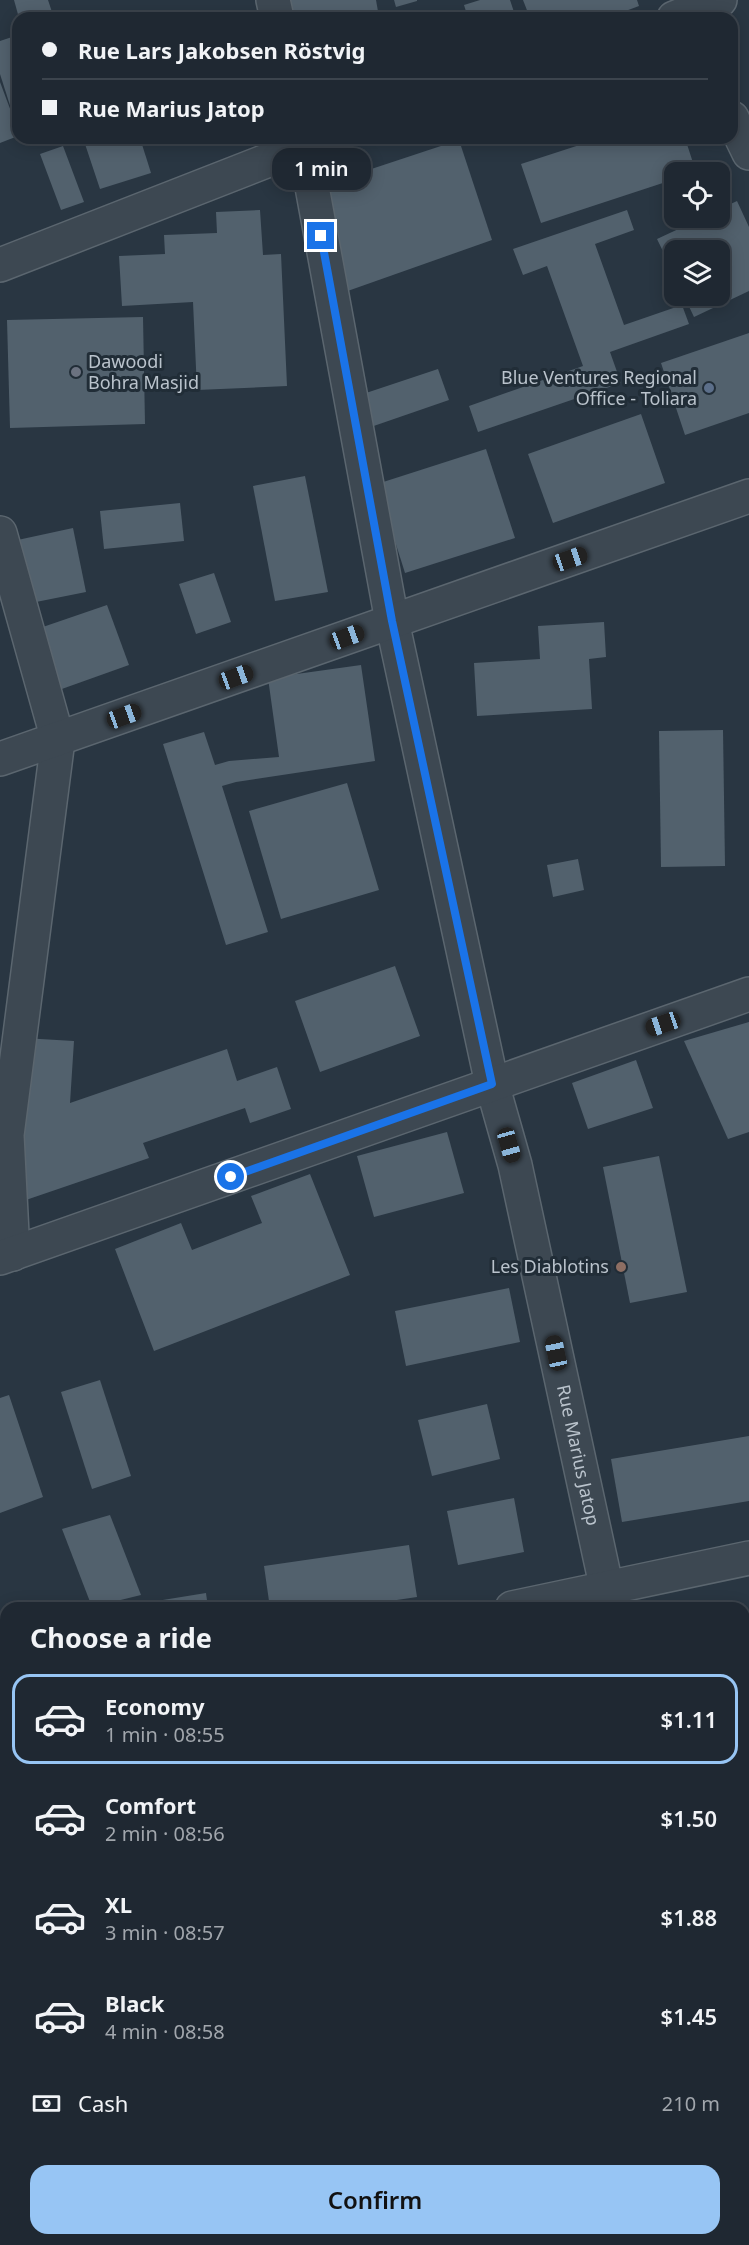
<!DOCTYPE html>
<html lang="en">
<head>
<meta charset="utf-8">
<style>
  body { margin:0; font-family:"Noto Sans",sans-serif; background:#2c343e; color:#f1f3f6; height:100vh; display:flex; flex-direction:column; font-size:22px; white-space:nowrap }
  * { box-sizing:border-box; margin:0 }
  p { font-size:20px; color:#a1a6ac }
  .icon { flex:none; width:33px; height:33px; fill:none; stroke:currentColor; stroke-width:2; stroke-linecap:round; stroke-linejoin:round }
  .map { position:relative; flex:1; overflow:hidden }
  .sheet { position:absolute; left:0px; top:1602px; width:750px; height:644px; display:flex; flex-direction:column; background:#1f2832; border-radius:18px 18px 0 0; box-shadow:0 3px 15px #0003,0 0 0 2px #3c444d }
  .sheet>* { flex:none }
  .banner { position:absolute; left:12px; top:12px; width:726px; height:132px; border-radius:18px; box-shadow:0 3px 15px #0003,0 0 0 2px #3c444d; display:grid; align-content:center; height:132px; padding:0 30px; background:#1f2832 }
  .controls { position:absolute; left:664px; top:162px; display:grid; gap:12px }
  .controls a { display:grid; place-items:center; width:66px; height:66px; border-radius:12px; background:#1f2832; box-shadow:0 3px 15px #0003,0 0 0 2px #3c444d; font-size:30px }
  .end { position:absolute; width:27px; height:27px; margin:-14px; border:8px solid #1a73e8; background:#fff; box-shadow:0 0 0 3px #fff }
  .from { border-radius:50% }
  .bubble { position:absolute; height:42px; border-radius:18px; background:#1f2832; box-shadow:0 3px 15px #0003,0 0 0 2px #3c444d; font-size:20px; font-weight:600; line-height:42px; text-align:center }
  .car { position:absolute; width:18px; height:36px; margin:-18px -9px; border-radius:8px; box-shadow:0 0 4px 2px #0007; background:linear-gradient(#222 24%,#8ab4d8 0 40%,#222 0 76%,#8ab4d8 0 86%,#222 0) }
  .banner b { display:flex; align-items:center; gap:21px; height:57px; font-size:22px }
  .banner b+b { border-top:2px solid #3c444d }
  .banner i { width:15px; height:15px; background:#f1f3f6 }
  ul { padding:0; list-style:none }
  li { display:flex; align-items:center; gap:18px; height:90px; margin:0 12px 9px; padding:0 18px; border:3px solid transparent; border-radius:18px }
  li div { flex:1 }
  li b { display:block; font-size:22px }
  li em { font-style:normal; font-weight:600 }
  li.active { border-color:#97c5f4 }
  li>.icon { width:54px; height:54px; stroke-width:1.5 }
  h2 { padding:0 30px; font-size:27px; line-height:72px }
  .pay { display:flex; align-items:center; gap:15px; height:66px; padding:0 30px; font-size:22px }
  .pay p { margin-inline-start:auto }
  .action { display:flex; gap:12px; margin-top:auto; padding:12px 30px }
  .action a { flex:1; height:69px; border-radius:18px; background:#97c5f4; color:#111; font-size:24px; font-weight:600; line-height:69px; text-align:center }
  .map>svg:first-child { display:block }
  .building { fill:#52616d }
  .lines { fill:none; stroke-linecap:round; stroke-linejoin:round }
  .minor-casing { stroke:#5b666f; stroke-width:36 }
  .tertiary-casing { stroke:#5b666f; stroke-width:36 }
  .minor { stroke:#3d4852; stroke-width:33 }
  .tertiary { stroke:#3d4852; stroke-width:33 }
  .route { stroke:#1a73e8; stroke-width:8 }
  .worship-dot { fill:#6b7280; stroke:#212d37; stroke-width:2 }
  .service-dot { fill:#5c6f8a; stroke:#212d37; stroke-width:2 }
  .education-dot { fill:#8d6e63; stroke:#212d37; stroke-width:2 }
  .labels { text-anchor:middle; stroke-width:6; stroke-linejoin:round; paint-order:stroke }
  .poi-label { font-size:18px; fill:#bac3cc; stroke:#212d37; text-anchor:end }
  .street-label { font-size:18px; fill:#bac3cc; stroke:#212d37 }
</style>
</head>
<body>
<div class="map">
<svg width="749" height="2245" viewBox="0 0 749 2245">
  <rect width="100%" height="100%" fill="#293642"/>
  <g class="building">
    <polygon points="14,0 48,0 54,18 19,18"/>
    <polygon points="286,0 376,0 379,17 289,18"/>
    <polygon points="394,0 417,0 417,1 396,7"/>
    <polygon points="480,0 510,0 516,18 468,18 464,5"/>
    <polygon points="523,0 637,0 639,6 607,18 530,18"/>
    <polygon points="18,35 18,117 14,118 0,74 0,41"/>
    <polygon points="0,82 18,130 18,136 0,143"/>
    <polygon points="83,138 140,138 151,173 100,189"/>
    <polygon points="601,138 685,138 696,172 675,172 675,179 541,223 521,164"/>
    <polygon points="459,140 492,240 342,293 323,185"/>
    <polygon points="63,146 84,202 61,210 40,154"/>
    <polygon points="737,201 749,227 749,291 694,317 684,296 720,296 720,250 675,250 675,276 657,239 702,218 720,218 720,209"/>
    <polygon points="260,210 263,255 281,254 287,386 197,390 193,302 122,306 119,256 165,254 164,235 217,233 216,212"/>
    <polygon points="627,210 634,230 595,244 624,325 682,305 689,324 610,352 621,383 478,432 469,406 583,366 547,266 523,275 513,249"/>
    <polygon points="143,317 145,424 10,428 7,320"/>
    <polygon points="749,333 749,413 685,435 661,363"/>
    <polygon points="438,369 449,400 365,429 354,397"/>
    <polygon points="641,414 665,483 553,523 528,454"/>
    <polygon points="486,449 515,538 405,573 377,484"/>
    <polygon points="305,476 328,592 275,601 253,486"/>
    <polygon points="180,503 184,541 104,549 100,511"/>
    <polygon points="73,528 86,592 26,604 13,541"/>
    <polygon points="214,573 231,622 196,634 179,584"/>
    <polygon points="107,605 129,665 59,690 37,629"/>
    <polygon points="604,622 606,657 589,659 592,709 477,716 474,663 540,659 538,626"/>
    <polygon points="361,665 375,761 236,782 222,786 268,932 226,945 163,744 204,732 215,765 229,761 279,757 268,678"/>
    <polygon points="723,730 725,866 661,867 659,731"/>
    <polygon points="347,783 379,890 281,919 249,811"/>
    <polygon points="578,859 584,890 553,897 547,865"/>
    <polygon points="395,966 420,1036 320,1072 295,1001"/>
    <polygon points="749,1022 749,1132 728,1139 684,1041"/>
    <polygon points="23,1038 74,1041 70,1103 227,1049 237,1081 277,1067 291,1109 250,1123 245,1108 143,1143 149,1158 23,1201"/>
    <polygon points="636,1060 653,1108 588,1129 572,1083"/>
    <polygon points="447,1132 464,1193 374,1217 357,1156"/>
    <polygon points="659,1156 687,1292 630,1303 603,1167"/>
    <polygon points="310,1174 350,1275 154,1351 115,1249 181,1223 192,1250 262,1223 251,1196"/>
    <polygon points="509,1288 520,1342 406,1366 395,1311"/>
    <polygon points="100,1380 131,1476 92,1489 61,1392"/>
    <polygon points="9,1395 43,1497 0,1513 0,1398"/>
    <polygon points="487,1404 500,1459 432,1476 418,1420"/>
    <polygon points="749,1436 749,1501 622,1522 611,1459"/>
    <polygon points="514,1498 524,1552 458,1565 447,1511"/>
    <polygon points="110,1515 141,1595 92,1607 62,1529"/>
    <polygon points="409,1545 417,1597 343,1608 270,1608 264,1566"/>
    <polygon points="206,1593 208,1608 139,1608 138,1604"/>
    <polygon points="749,1619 749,1781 744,1781 744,1620"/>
    <polygon points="749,1827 749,1864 744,1865 744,1828"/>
    <polygon points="0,1919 6,1930 6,1939 0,1942"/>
    <polygon points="6,1990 6,2087 0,2074 0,1993"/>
    <polygon points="96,2240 153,2240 156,2245 99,2245"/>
    <polygon points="493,2240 557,2240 558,2245 494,2245"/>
  </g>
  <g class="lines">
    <g class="minor-casing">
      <g id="minor">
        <polyline points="273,0 277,18"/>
        <polyline points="674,18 720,0"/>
        <polyline points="732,118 749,153"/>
        <path id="s1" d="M303,138L392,621L492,1084L515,1165L611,1608"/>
        <polyline points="0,265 325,138"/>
        <polyline points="0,533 58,740 7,1135 13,1254"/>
        <polyline points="0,759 749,496"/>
        <polyline points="0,1258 749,994"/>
        <polyline points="512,1608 749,1558"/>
        <polyline points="0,1721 6,1720"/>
        <polyline points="738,2240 739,2245"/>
      </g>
    </g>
    <g class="tertiary-casing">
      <g id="tertiary">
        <polyline points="0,1761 6,1772"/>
        <polyline points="262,2240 265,2245"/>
      </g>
    </g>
    <use href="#minor" class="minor"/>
    <use href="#tertiary" class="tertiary"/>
  </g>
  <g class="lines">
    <polyline class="route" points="231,1177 492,1084 392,621 321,236"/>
  </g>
  <circle class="worship-dot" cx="76" cy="372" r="6"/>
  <circle class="service-dot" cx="709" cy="388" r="6"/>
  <circle class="education-dot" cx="621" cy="1267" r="6"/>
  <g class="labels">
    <g class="poi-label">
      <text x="88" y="368" text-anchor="start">Dawoodi<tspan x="88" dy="21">Bohra Masjid</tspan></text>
      <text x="697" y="384">Blue Ventures Regional<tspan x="697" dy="21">Office - Toliara</tspan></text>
      <text x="609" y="1273">Les Diablotins</text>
    </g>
    <g class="street-label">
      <text dy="6" stroke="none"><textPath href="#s1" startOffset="1346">Rue Marius Jatop</textPath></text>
    </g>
  </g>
</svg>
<div class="controls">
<a><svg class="icon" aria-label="locate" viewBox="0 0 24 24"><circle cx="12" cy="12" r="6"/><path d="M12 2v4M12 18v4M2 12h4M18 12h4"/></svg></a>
<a><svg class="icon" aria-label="layers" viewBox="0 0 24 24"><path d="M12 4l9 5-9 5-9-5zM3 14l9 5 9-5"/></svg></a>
</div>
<i class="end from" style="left:231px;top:1177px"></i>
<i class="end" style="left:321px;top:236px"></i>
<div class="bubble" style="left:272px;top:148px;width:99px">1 min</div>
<i class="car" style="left:570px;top:559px;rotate:71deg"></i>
<i class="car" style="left:347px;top:637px;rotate:70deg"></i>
<i class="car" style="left:236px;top:677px;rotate:70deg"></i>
<i class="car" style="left:124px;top:716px;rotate:70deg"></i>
<i class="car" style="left:663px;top:1024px;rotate:251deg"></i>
<i class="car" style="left:509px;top:1145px;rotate:164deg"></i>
<i class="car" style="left:556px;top:1353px;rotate:348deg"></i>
<div class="banner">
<b><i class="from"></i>Rue Lars Jakobsen Röstvig</b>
<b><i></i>Rue Marius Jatop</b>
</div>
<section class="sheet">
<h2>Choose a ride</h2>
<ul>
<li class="active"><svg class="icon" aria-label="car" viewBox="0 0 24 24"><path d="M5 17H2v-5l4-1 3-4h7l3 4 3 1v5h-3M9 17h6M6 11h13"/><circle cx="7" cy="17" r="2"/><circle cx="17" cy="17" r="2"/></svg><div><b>Economy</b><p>1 min · 08:55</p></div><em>$1.11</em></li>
<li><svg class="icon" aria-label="car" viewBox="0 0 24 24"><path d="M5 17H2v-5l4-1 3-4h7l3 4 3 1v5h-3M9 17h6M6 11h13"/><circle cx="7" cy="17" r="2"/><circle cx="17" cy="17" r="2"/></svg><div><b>Comfort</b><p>2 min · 08:56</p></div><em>$1.50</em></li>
<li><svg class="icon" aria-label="car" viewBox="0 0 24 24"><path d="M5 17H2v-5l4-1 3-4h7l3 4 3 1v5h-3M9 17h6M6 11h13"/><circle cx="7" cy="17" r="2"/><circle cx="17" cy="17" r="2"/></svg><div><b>XL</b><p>3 min · 08:57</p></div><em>$1.88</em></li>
<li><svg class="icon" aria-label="car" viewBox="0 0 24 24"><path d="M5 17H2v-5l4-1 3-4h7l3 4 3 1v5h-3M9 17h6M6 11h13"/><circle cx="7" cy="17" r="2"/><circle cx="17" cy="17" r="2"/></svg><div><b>Black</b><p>4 min · 08:58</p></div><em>$1.45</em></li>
</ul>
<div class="pay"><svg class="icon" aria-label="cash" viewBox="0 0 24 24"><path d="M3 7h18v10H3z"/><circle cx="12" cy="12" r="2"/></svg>Cash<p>210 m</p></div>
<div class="action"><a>Confirm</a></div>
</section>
</div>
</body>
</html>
